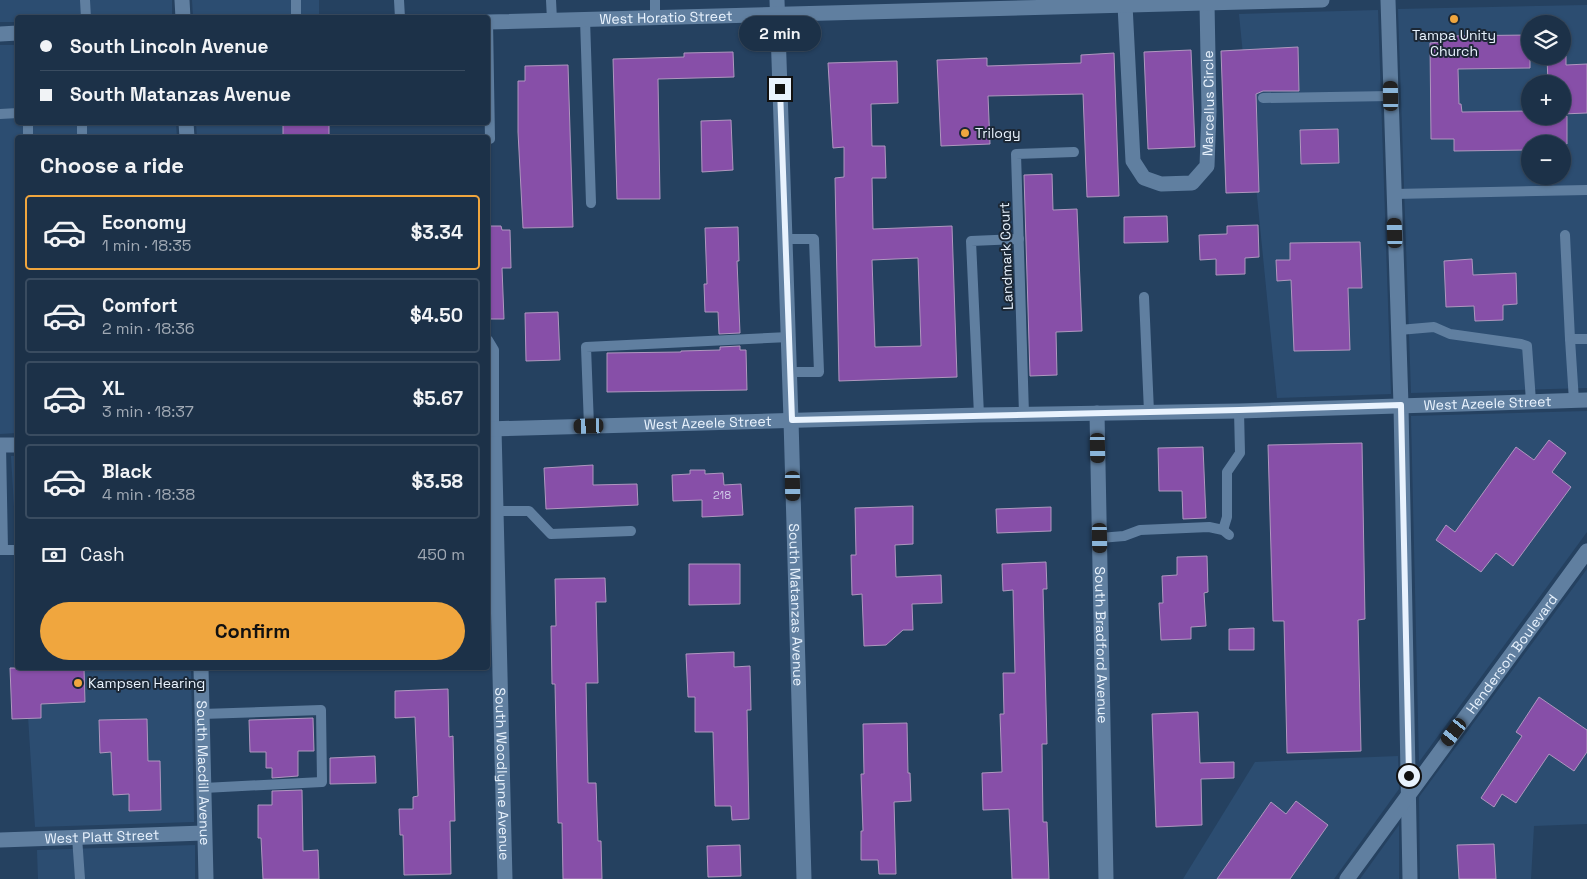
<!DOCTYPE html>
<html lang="en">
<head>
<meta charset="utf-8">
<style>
  body { margin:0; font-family:"Space Grotesk",sans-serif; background:#293d52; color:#f1f3f6; height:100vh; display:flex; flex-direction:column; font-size:19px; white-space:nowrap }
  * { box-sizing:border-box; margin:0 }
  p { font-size:16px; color:#a0a9b4 }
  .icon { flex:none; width:28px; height:28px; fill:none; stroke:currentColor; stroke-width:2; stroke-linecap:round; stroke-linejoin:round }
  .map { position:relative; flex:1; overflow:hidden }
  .sheet { position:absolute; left:15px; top:135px; width:475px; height:535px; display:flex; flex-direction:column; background:#1c3148; border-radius:5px; box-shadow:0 1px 4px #0004,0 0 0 1px #3a4c60 }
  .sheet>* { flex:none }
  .hud { position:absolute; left:15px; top:15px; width:475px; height:110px; border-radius:5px; box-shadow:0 1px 4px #0004,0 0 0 1px #3a4c60; display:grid; align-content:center; height:110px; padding:0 25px; background:#1c3148 }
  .fabs { position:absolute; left:1521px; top:15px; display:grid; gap:10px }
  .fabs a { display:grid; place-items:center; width:50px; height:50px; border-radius:50%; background:#1c3148; box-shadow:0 1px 4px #0004,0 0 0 1px #3a4c60; font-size:25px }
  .end { position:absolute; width:22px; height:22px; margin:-11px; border:6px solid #e9f3fe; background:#111; box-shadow:0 0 0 2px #111 }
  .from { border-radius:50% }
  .bubble { position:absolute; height:35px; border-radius:18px; background:#1c3148; box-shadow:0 1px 4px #0004,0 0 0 1px #3a4c60; font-size:16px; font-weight:700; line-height:35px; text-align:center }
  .car { position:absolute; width:15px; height:30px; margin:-15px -8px; border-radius:6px; box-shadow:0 0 4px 1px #0007; background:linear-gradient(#222 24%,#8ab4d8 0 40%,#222 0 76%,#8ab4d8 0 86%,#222 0) }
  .hud b { display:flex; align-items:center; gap:18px; height:48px; font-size:19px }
  .hud b+b { border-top:1px solid #3a4c60 }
  .hud i { width:12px; height:12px; background:#f1f3f6 }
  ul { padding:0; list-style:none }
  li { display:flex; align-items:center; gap:15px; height:75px; margin:0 10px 8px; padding:0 15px; border:2px solid #3a4c60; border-radius:5px }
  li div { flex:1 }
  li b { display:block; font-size:19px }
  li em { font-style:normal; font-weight:700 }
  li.on { border-color:#f0a63e }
  li>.icon { width:45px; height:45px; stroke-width:1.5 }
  h2 { padding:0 25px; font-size:22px; line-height:60px }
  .pay { display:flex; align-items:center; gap:12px; height:55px; padding:0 25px; font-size:19px }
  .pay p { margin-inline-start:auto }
  .primary-button { display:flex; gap:10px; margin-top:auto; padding:10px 25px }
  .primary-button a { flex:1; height:58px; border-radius:30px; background:#f0a63e; color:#111; font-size:20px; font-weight:700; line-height:58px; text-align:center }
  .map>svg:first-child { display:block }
  .built { fill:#2c4d71; fill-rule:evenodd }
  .building { fill:#874fa8; stroke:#af97bf; fill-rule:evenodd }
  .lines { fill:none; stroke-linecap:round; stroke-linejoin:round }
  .service { stroke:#607fa0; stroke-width:10 }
  .minor { stroke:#607fa0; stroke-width:15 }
  .tertiary { stroke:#607fa0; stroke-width:15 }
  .secondary { stroke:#607fa0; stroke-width:15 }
  .route { stroke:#e9f3fe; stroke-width:6 }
  .poi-dot { fill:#f0a63e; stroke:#1b2735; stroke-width:2 }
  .labels { text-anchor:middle; stroke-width:4; stroke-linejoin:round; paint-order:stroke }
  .number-label { font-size:11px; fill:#d0cae8 }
  .street-label { font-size:14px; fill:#e9f3fe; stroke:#1b2735 }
  .poi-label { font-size:14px; fill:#e9f3fe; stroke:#1b2735; text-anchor:start }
</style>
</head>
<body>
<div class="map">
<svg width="1587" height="879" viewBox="0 0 1587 879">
  <rect width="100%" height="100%" fill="#254160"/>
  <g class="built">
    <polygon points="0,0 172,0 172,17 18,18 17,22 0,22"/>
    <polygon points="192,0 319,0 319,15 193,17"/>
    <path d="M1587,5V388L1411,393L1398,9ZM1530,24H1562V56H1530ZM1530,84H1562V116H1530ZM1530,144H1562V176H1530Z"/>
    <polygon points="1378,10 1391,394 1277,398 1239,14"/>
    <polygon points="0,45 17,45 18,122 176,123 177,137 18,138 17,433 0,434"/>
    <polygon points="196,123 324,123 325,137 197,137"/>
    <polygon points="1587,411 1587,532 1419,762 1411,416"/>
    <polygon points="11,456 17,456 17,558"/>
    <polygon points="1587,569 1587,824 1534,826 1531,879 1420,879 1419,797"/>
    <polygon points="25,668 191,668 194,822 35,827"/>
    <polygon points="1398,756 1399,789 1334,879 1183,879 1255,762"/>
    <polygon points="1399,825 1399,879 1360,879"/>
    <polygon points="195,845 195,879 38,879 37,850"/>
  </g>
  <g class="building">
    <polygon points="1530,35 1530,68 1458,69 1459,104 1461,104 1462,112 1530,111 1530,116 1567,116 1567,144 1530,144 1530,150 1454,151 1454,139 1431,139 1430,43 1439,42 1439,36"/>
    <polygon points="1298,47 1299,91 1263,91 1256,94 1259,192 1226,193 1221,51"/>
    <polygon points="1191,50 1195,147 1148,149 1144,52"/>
    <polygon points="733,52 734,77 658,79 660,199 617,199 613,59 684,57 684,53"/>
    <polygon points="1114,53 1119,196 1087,197 1083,94 988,96 990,144 941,146 937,60 987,58 987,66 1081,63 1081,55"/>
    <polygon points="1547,56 1566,56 1566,65 1587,64 1587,113 1562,114 1562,84 1548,84"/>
    <path d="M897,61L898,103L871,104L872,146H885L886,178H872L873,229L952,226L957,377L839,381L835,178L844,177V147L833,148L828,63ZM918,258L921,346L875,347L872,260Z"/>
    <polygon points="568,65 573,227 523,228 518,132 518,81 525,81 525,66"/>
    <polygon points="731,120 733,170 702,172 701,121"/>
    <rect x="283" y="122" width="46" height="16"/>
    <polygon points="1338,129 1339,163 1301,164 1300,130"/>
    <polygon points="1052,174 1053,210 1077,209 1082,331 1056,332 1057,375 1030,376 1024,175"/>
    <polygon points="1167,216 1168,242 1124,243 1124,217"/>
    <polygon points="1258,225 1259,257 1245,258 1245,274 1216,275 1216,259 1200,260 1199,235 1227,234 1227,226"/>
    <polygon points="488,226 501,226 502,230 510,230 511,268 502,268 504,319 488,319"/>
    <polygon points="738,227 739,261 737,261 740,333 719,334 718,312 705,312 704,284 707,284 705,228"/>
    <polygon points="1360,242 1362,288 1348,288 1350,350 1294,351 1291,280 1277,281 1276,260 1290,260 1290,243"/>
    <polygon points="1472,259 1473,275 1516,273 1517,304 1503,305 1503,320 1475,321 1474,306 1446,307 1444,261"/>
    <polygon points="558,312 560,360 526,361 525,313"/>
    <polygon points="740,346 740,350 746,350 747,390 607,392 607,353 681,352 681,351 720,350 720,347"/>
    <polygon points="1549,440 1566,453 1552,472 1571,487 1513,566 1496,553 1481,572 1436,540 1446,525 1455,532 1516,447 1534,460"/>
    <polygon points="1362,443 1365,619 1358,620 1361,751 1287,753 1284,621 1273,621 1268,445"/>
    <polygon points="1203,447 1206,518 1183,519 1182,491 1159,491 1158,448"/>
    <polygon points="593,465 593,485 637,484 638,505 546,509 544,468"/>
    <polygon points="690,470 705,470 705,474 723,473 724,485 741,484 743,515 702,517 702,500 673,501 672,475 690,474"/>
    <polygon points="913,506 913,544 895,545 896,577 941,575 942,603 912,604 913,630 903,630 886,645 864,646 862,594 852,595 851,555 856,555 855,508"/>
    <polygon points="1051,507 1051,531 997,533 996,509"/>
    <polygon points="1207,556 1208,592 1204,593 1206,626 1191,627 1191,639 1161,640 1159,603 1163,603 1162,576 1177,575 1177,557"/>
    <polygon points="1046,562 1047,589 1043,589 1047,744 1042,744 1043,822 1047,822 1049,879 1012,879 1009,809 983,810 982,773 1002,772 1000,714 1004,714 1003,673 1015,673 1013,590 1003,591 1002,564"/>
    <polygon points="689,564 740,564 740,604 689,605"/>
    <polygon points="605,578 606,602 596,602 598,683 586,683 588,783 596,783 598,841 601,841 602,879 563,879 562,823 558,823 555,684 552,684 551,626 556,626 555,579"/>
    <polygon points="1254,628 1254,650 1229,650 1229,629"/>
    <polygon points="734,652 734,667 750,666 751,710 747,710 749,819 732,820 731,806 715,806 713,732 695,732 695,697 688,697 686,654"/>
    <polygon points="10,668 84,668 85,702 41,704 41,718 12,719"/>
    <polygon points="448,689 449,737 453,736 455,821 450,821 451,874 404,875 403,835 400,835 399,809 413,809 413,797 418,796 415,717 395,718 395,691"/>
    <polygon points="1539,697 1587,730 1587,752 1574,771 1549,754 1516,803 1502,794 1494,807 1481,798 1522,736 1516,732"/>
    <polygon points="1198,712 1200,763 1234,762 1234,778 1201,779 1202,825 1156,827 1152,714"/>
    <polygon points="313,718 314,751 298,751 298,776 272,778 272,768 266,768 266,752 250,752 249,720"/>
    <polygon points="147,719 148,761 160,761 161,810 129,811 129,794 113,795 111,752 100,753 99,720"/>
    <polygon points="907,723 908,773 910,773 911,801 894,802 896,874 879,874 878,860 861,860 861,831 863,831 861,774 864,774 863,724"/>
    <polygon points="375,756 376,783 330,784 330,758"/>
    <polygon points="302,790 303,851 318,850 319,879 263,879 261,838 258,838 258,805 272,805 272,791"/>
    <polygon points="1296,801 1328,825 1290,879 1217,879 1271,802 1286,814"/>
    <polygon points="1494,844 1496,879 1459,879 1457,845"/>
    <polygon points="740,845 741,876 708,877 707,846"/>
  </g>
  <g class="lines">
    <g class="service">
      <polyline points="85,0 86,18"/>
      <polyline points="296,0 296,18"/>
      <polyline points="399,0 400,18"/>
      <polyline points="551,0 552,20"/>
      <polyline points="655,0 655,17"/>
      <polyline points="585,19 591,203"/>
      <polyline points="1263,98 1391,96"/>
      <polyline points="0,114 18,113"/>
      <polyline points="28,122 28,138"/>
      <polyline points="82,122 82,138"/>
      <polyline points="488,139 490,139 488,22"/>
      <polyline points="1394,194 1587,190"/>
      <polyline points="1565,235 1570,339 1587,339"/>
      <polyline points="785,239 814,239 819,372 790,372"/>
      <polyline points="1144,297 1149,412"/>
      <polyline points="1399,330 1434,327 1450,334 1521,344 1527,346 1531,401"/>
      <polyline points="1570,339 1574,401"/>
      <polyline points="488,340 494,350 494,429"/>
      <polyline points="1024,414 1016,154 1074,152"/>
      <polyline points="979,415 971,241 1019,239"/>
      <polyline points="589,426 586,347 789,337"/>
      <polyline points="1,445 3,550"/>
      <polyline points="496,511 529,511 551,534 631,531"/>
      <polyline points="1223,530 1227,517 1227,472 1240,453 1239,411"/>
      <polyline points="1100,538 1124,536 1140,530 1209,527 1223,530 1229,535"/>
      <polyline points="0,550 18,550"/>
      <polyline points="202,714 321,710 322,782 204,788"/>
      <polyline points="77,837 80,879"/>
    </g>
    <g class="minor">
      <path id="s1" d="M777,0L791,420L804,879"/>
      <polyline points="1388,0 1401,405 1410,879"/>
      <path id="s2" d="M1125,5L1133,161L1144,178L1161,184L1192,183L1207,166L1209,111L1207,3"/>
      <path id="s3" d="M488,22L1322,0"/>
      <polyline points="0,34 18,33"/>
      <path id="s4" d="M1097,413L1106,879"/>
      <path id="s5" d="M494,429L505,879"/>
      <path id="s6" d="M0,840L204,833"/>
    </g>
    <g class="tertiary">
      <polyline points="182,0 183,18"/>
      <polyline points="186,122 187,138"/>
      <path id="s7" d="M201,668L206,879"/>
    </g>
    <g class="secondary">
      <path id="s8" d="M488,429L979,415L1239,411L1587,400"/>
      <polyline points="0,445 18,445"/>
      <path id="s9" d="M1347,879L1587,551"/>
    </g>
  </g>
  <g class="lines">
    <polyline class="route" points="780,89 792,420 1239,410 1401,405 1409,776"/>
  </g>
  <g class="poi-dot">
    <circle cx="1454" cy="19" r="5"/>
    <circle cx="965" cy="133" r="5"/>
    <circle cx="78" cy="683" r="5"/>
  </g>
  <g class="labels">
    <g class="number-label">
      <text x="722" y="499">218</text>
    </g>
    <g class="street-label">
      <text dy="5" stroke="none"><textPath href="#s3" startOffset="178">West Horatio Street</textPath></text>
      <text dy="5" stroke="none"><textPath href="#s2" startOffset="311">Marcellus Circle</textPath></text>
      <text transform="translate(1006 256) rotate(-92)" y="5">Landmark Court</text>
      <text dy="5" stroke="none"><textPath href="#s8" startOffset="1000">West Azeele Street</textPath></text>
      <text dy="5" stroke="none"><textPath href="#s8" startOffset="220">West Azeele Street</textPath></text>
      <text dy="5" stroke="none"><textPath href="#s1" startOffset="605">South Matanzas Avenue</textPath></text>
      <text dy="5" stroke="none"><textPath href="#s4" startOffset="232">South Bradford Avenue</textPath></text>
      <text dy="5" stroke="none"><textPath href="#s9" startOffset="279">Henderson Boulevard</textPath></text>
      <text dy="5" stroke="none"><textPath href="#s7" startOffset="105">South Macdill Avenue</textPath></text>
      <text dy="5" stroke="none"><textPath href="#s5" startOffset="345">South Woodlynne Avenue</textPath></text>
      <text dy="5" stroke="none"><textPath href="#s6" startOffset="102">West Platt Street</textPath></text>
    </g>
    <g class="poi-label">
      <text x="1454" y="40" text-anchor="middle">Tampa Unity<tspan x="1454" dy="16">Church</tspan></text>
      <text x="975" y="138">Trilogy</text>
      <text x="88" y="688">Kampsen Hearing</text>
    </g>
  </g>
</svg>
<div class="fabs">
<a><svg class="icon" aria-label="layers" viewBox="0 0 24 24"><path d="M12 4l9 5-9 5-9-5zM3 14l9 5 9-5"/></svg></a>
<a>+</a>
<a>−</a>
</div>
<i class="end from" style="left:1409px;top:776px"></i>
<i class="end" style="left:780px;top:89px"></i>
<div class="bubble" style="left:739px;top:16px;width:82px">2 min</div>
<i class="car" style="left:1391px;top:96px;rotate:359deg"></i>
<i class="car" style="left:1395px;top:233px;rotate:358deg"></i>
<i class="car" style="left:589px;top:426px;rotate:268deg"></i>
<i class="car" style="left:1098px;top:448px;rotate:179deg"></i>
<i class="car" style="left:793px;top:486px;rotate:179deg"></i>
<i class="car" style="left:1100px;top:538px;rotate:179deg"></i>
<i class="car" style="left:1454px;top:732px;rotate:217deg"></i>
<div class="hud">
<b><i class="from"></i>South Lincoln Avenue</b>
<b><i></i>South Matanzas Avenue</b>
</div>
<section class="sheet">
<h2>Choose a ride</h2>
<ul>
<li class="on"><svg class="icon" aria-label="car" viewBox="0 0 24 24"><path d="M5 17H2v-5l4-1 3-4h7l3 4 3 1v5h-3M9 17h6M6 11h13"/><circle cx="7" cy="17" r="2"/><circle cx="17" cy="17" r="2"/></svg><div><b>Economy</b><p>1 min · 18:35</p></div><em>$3.34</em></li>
<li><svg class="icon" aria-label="car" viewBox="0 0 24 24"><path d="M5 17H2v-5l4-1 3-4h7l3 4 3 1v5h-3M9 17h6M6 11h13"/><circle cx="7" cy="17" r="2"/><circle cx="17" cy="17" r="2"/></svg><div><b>Comfort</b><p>2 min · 18:36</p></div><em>$4.50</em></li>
<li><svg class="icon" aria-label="car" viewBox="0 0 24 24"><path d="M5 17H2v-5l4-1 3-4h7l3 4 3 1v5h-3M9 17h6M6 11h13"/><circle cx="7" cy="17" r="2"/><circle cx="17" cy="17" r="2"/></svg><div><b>XL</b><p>3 min · 18:37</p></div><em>$5.67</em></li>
<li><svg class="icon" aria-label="car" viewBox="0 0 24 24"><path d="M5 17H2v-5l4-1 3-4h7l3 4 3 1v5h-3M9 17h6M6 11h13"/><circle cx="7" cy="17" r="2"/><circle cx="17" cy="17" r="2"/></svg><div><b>Black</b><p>4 min · 18:38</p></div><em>$3.58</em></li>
</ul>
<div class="pay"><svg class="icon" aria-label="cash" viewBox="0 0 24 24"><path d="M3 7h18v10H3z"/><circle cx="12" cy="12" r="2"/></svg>Cash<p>450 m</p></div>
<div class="primary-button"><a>Confirm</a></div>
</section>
</div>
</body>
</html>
